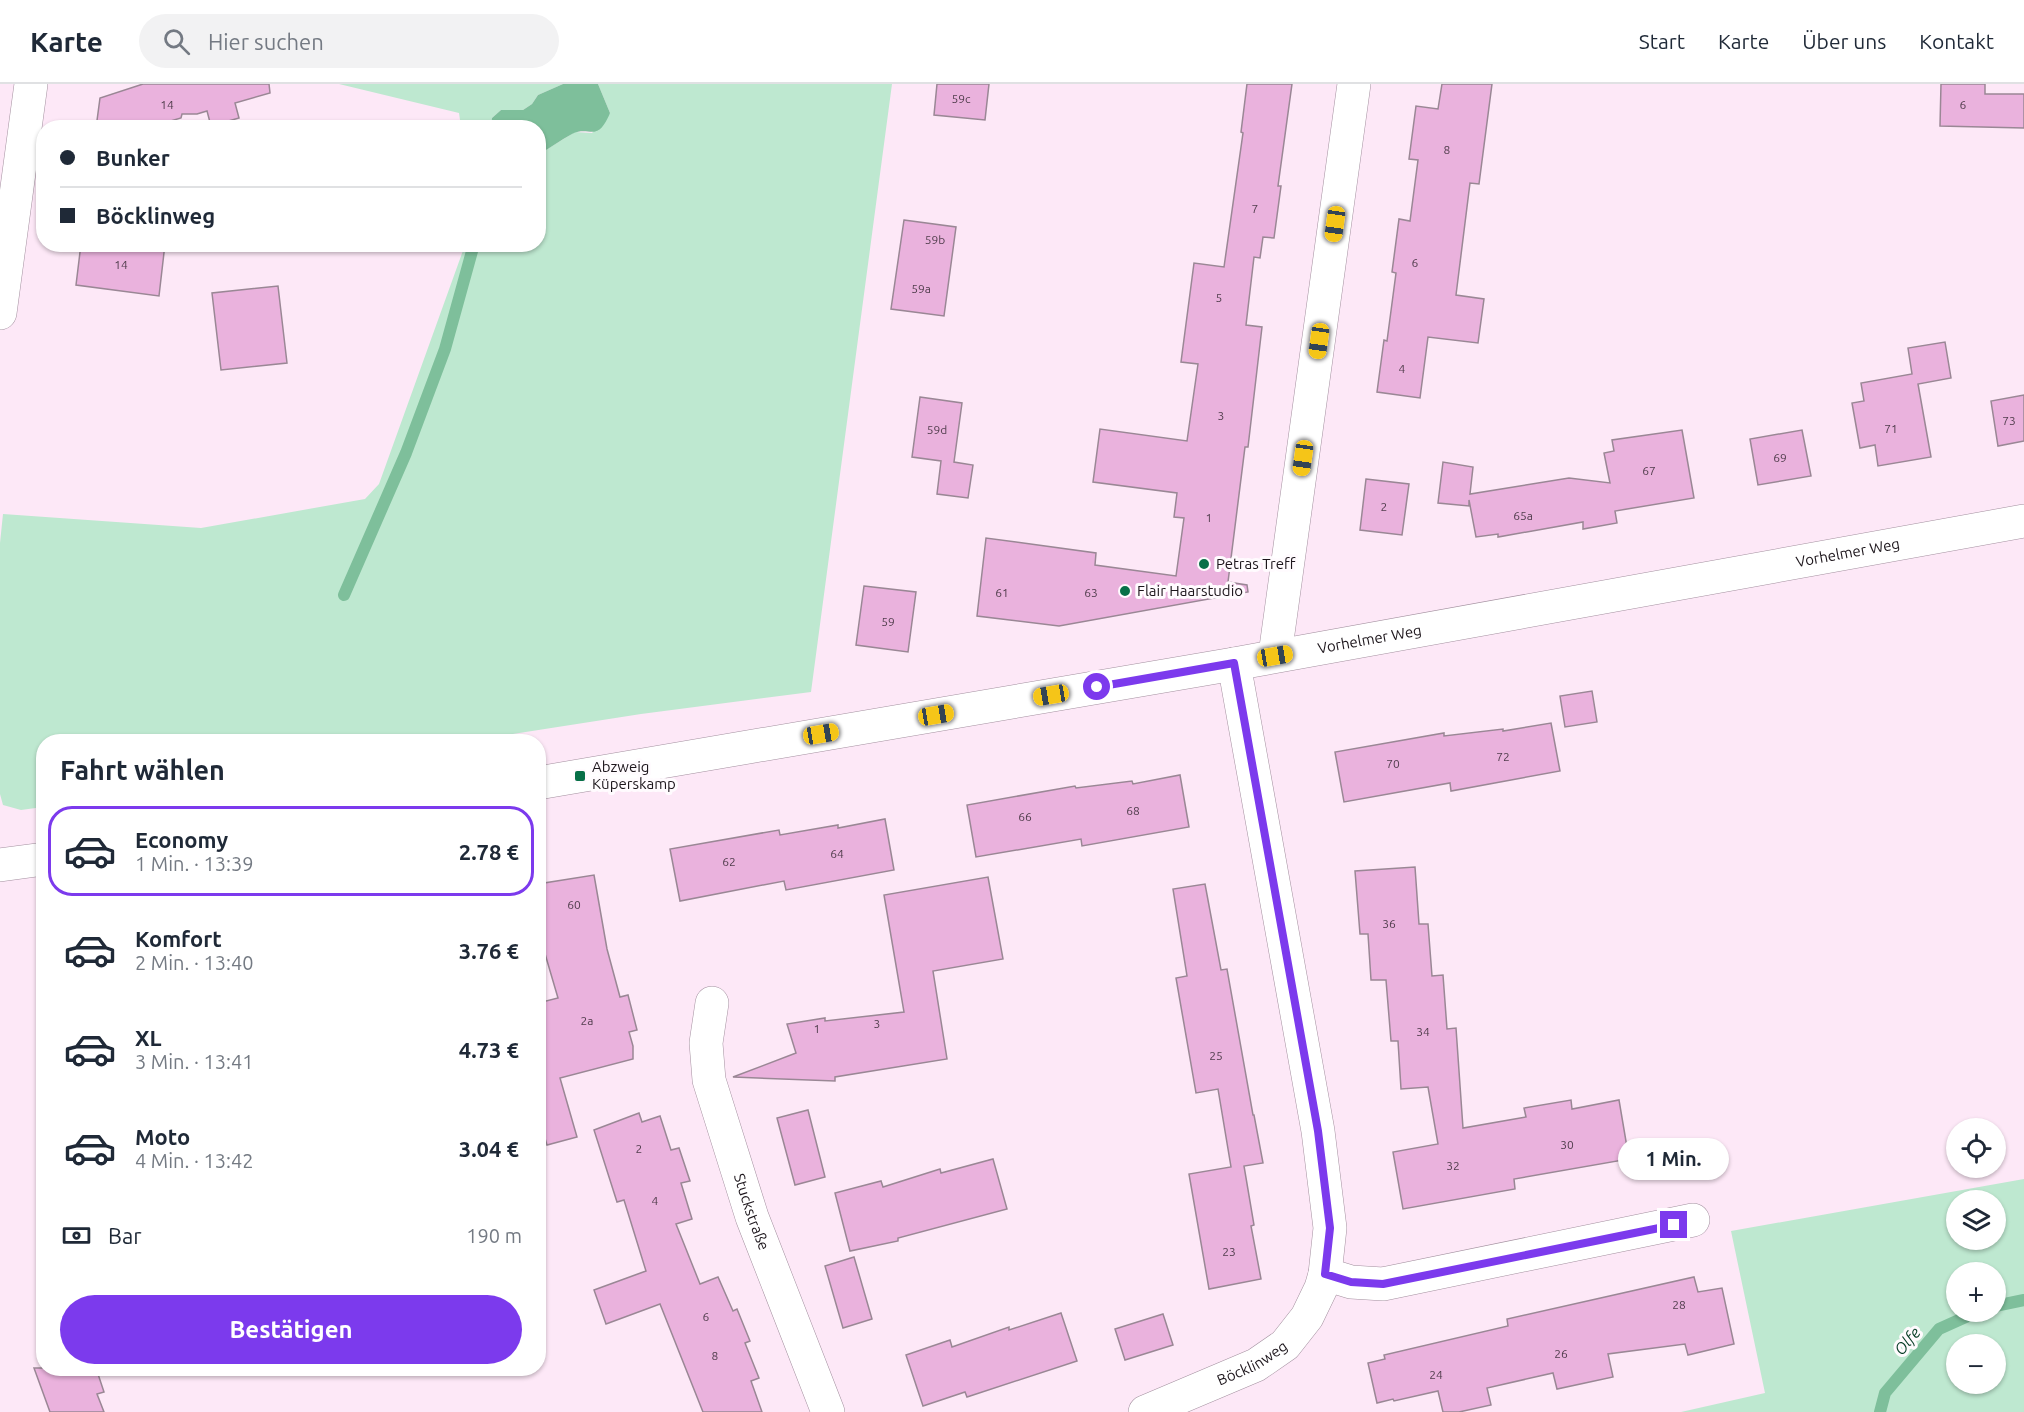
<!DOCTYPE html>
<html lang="de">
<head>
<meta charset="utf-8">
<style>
  body { margin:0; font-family:Ubuntu,sans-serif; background:#f2f2f3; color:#1f2937; height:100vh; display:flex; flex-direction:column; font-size:22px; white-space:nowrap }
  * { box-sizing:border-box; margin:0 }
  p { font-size:20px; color:#747a83 }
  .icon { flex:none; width:33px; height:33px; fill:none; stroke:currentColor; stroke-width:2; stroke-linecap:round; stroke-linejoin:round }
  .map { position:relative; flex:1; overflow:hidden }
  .side { position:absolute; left:36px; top:650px; width:510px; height:642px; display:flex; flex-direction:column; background:#fff; border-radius:24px; box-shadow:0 2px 4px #0004 }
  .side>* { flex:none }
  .top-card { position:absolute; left:36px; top:36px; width:510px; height:132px; border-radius:24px; box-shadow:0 2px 4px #0004; display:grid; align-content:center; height:132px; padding:0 24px; background:#fff }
  .controls { position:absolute; left:1946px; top:1034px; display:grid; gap:12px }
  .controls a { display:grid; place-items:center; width:60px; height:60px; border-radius:50%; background:#fff; box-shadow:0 2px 4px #0004; font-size:30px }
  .end { position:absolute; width:27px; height:27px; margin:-14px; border:8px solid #7c3aed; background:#fff; box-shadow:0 0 0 3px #fff }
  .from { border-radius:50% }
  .bubble { position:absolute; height:42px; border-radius:21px; background:#fff; box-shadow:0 2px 4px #0004; font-size:20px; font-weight:600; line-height:42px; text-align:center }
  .car { position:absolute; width:18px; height:36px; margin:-18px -9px; border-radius:8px; box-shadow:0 0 4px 2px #0007; background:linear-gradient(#f5c518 24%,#345 0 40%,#f5c518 0 76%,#345 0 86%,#f5c518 0) }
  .top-card b { display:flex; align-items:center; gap:21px; height:57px; font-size:22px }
  .top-card b+b { border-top:2px solid #e0e1e3 }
  .top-card i { width:15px; height:15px; background:#1f2937 }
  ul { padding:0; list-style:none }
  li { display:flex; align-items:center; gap:18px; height:90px; margin:0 12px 9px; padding:0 12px; border:3px solid transparent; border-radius:24px }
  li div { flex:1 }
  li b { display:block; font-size:22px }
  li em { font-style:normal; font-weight:600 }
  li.active { border-color:#7c3aed }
  li>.icon { width:54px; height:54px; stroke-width:1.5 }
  h2 { padding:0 24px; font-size:27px; line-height:72px }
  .pay { display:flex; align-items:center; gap:15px; height:66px; padding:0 24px; font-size:22px }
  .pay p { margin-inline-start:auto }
  .action { display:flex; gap:12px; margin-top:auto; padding:12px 24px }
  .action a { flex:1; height:69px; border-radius:36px; background:#7c3aed; color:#fff; font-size:24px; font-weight:600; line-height:69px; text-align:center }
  header { display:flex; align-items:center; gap:36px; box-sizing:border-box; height:84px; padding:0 30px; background:#fff; border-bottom:2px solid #e0e1e3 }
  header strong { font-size:28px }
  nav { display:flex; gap:33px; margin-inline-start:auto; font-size:21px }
  .search { width:420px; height:54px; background:#f2f2f3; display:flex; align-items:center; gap:15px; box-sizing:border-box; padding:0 21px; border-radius:33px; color:#747a83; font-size:22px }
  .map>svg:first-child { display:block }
  .green { fill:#bee8d0; fill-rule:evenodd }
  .water { fill:#7ebf9b }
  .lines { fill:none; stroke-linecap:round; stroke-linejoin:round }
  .stream { stroke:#7ebf9b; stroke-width:12 }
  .building { fill:#eab2dd; stroke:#9a8795; stroke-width:1.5 }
  .minor-casing { stroke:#a3909f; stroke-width:34 }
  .minor { stroke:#fff; stroke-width:33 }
  .route { stroke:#7c3aed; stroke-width:8 }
  .poi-dot { fill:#077047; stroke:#fffbfe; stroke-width:2 }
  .labels { text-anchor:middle; stroke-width:6; stroke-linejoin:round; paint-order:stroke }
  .number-label { font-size:12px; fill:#503d4c }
  .street-label { font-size:15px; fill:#1d161c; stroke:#fffbfe }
  .poi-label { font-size:15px; fill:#1d161c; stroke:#fffbfe; text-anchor:start }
  .water-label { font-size:16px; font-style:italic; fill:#043c24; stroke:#fffbfe }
</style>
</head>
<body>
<header>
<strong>Karte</strong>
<div class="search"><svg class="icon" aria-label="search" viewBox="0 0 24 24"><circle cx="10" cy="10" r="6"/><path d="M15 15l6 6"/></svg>Hier suchen</div>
<nav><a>Start</a><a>Karte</a><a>Über uns</a><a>Kontakt</a></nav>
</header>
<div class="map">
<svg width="2024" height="1328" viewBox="0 0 2024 1328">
  <rect width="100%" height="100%" fill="#fde8f7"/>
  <g class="green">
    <polygon points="339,0 563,0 538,11 532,20 523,26 501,26 492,34 491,44 461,43 459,29"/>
    <polygon points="598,0 892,0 811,608 641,630 468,657 44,657 43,723 21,726 3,721 0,710 0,459 3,430 201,444 365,415 379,400 465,161 538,160 539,70 575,48 592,49 610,29"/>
    <path d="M2024,1095V1328H1681L1765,1309L1731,1147ZM1956,1116H1995V1155H1956ZM1956,1188H1995V1227H1956ZM1956,1260H1995V1299H1956Z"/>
  </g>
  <path class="water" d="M563,0H598L610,29C597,60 590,41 572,50C561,56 550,64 539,70L538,44L491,43L492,34L501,26H523L532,20L538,11Z"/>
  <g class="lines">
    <g class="stream">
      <polyline points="344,511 406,369 445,265 474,160"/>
      <polyline points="1995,1222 2024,1216"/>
      <polyline points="1880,1328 1885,1309 1939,1245 1979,1227"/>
    </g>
  </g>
  <g class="building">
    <polygon points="143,0 269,0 270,9 235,19 239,34 211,42 207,27 197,30 182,30 181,34 147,44 96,44 100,14"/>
    <polygon points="937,0 989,0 985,36 934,31"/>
    <polygon points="1247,0 1292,0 1278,102 1281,102 1274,154 1263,153 1260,174 1254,173 1246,241 1262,243 1248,363 1245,363 1228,498 1247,501 1248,508 1059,542 977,532 986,454 1096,469 1095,481 1176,492 1184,434 1174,433 1177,409 1093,398 1100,345 1187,357 1198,280 1181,278 1194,179 1224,183 1243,49 1241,48"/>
    <polygon points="1442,0 1492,0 1479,100 1470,99 1456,211 1484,215 1478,259 1428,253 1420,314 1377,308 1384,256 1387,257 1396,189 1392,188 1399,135 1410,137 1418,76 1409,75 1416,22 1438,25"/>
    <polygon points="1941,0 1985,0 1985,10 2024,10 2024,44 1940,42"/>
    <polygon points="904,136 956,143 944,232 891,225"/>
    <polygon points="81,160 165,160 159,212 76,201"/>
    <polygon points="278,202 287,279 221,286 212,209"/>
    <polygon points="1945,258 1951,294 1918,300 1931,373 1878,382 1875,361 1860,364 1852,319 1864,317 1861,299 1912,290 1908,264"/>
    <polygon points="2024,311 2024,357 1998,362 1991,317"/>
    <polygon points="920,313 962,319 954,378 973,381 968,414 937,410 941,377 912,373"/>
    <polygon points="1682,346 1694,414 1615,427 1617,439 1583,445 1583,438 1498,453 1498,450 1476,453 1469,416 1469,422 1438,419 1443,378 1473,383 1470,410 1569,394 1610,399 1604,369 1614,367 1612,356"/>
    <polygon points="1802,346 1811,392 1758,401 1750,355"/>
    <polygon points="1366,395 1409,400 1402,451 1360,446"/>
    <polygon points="864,502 916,508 908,568 856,561"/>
    <polygon points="1592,607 1597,638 1565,643 1560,612"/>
    <polygon points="1551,639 1560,687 1451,707 1450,699 1344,718 1335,668 1444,649 1444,652 1503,645 1503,647"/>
    <polygon points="1180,691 1189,743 1082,762 1081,755 976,773 967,721 1075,702 1076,704 1132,697 1133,700"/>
    <polygon points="885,735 894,786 786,806 784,797 680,817 670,765 779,746 780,751 838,741 838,744"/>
    <polygon points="1415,783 1419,840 1428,840 1432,892 1443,891 1447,945 1456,944 1463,1044 1526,1033 1524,1024 1571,1016 1572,1025 1619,1016 1629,1075 1514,1095 1515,1105 1403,1125 1393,1068 1438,1060 1428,1003 1401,1005 1398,957 1391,957 1386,896 1371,896 1368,850 1360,850 1355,787"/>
    <polygon points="594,791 607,865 620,913 628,911 637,946 629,948 633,962 633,975 560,994 577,1053 547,1061 538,1031 538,919 558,914 538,846 538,800"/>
    <polygon points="988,793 1003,875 933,887 947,975 835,993 835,997 733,993 796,969 787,940 825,934 825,937 904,928 884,811"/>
    <polygon points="1205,800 1221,886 1227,885 1253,1031 1254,1031 1263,1079 1244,1082 1254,1141 1251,1142 1261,1195 1209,1205 1189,1090 1231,1083 1218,1005 1196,1009 1176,894 1187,892 1173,805"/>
    <polygon points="808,1026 825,1093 795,1101 777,1034"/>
    <polygon points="639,1029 642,1038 660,1032 671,1066 679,1064 690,1097 681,1099 692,1135 676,1140 700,1200 718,1193 733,1227 737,1225 750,1257 745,1259 759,1294 751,1297 762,1328 703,1328 660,1220 606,1240 594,1206 646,1187 624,1116 617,1118 594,1046"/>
    <polygon points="993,1075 1007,1125 898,1154 898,1157 850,1167 835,1109 881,1097 883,1103 940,1085 941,1089"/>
    <polygon points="854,1173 872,1235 843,1244 825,1182"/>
    <polygon points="1694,1193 1698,1208 1722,1204 1734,1260 1688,1271 1685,1260 1608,1270 1613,1293 1557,1305 1553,1289 1487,1304 1491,1321 1459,1328 1443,1328 1438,1307 1394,1317 1393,1315 1377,1319 1368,1279 1385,1275 1384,1271 1508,1242 1507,1235"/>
    <polygon points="1061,1229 1077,1277 967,1313 965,1308 923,1322 906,1271 950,1256 952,1263 1009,1243 1009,1246"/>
    <polygon points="1163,1230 1173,1261 1125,1276 1115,1245"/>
    <polygon points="34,1284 96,1284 104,1308 97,1310 104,1328 50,1328"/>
  </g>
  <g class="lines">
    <g class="minor-casing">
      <g id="minor">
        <polyline points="0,229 31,0"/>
        <polyline points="1275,571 1354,0"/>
        <path id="s1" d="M538,699L1234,580L2024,437"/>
        <polyline points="0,781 44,775"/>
        <path id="s2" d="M712,919L706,959L709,996L752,1133L828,1328"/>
        <polyline points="1325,1190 1351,1198 1383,1200 1693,1136"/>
        <path id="s3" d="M1145,1328L1256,1281L1285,1261L1307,1233L1321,1204L1325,1190L1330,1144L1318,1047L1234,580"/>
      </g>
    </g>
    <use href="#minor" class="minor"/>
  </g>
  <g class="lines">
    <polyline class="route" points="1097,603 1234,579 1318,1047 1330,1144 1325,1190 1351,1198 1383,1200 1674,1141"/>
  </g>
  <g class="poi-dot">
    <circle cx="1204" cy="480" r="6"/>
    <circle cx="1125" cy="507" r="6"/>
    <rect x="574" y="686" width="12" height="12" rx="3"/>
  </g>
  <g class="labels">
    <g class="number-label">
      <text x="961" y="19">59c</text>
      <text x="167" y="25">14</text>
      <text x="1963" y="25">6</text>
      <text x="1447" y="70">8</text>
      <text x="1255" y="129">7</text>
      <text x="935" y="160">59b</text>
      <text x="1415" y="183">6</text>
      <text x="121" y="185">14</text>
      <text x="921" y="209">59a</text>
      <text x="1219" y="218">5</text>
      <text x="1402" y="289">4</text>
      <text x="1221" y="336">3</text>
      <text x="2009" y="341">73</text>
      <text x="1891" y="349">71</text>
      <text x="937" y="350">59d</text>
      <text x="1780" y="378">69</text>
      <text x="1649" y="391">67</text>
      <text x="1384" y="427">2</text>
      <text x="1523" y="436">65a</text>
      <text x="1209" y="438">1</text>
      <text x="1002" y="513">61</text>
      <text x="1091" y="513">63</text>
      <text x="888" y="542">59</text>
      <text x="1503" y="677">72</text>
      <text x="1393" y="684">70</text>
      <text x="1133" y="731">68</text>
      <text x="1025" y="737">66</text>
      <text x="837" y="774">64</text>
      <text x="729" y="782">62</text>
      <text x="574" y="825">60</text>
      <text x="1389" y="844">36</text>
      <text x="587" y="941">2a</text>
      <text x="877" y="944">3</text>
      <text x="817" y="949">1</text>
      <text x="1423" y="952">34</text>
      <text x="1216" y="976">25</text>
      <text x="1567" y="1065">30</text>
      <text x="639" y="1069">2</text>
      <text x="1453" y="1086">32</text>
      <text x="655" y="1121">4</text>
      <text x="1229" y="1172">23</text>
      <text x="1679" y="1225">28</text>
      <text x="706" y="1237">6</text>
      <text x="1561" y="1274">26</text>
      <text x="715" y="1276">8</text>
      <text x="1436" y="1295">24</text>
    </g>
    <g class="street-label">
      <text dy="5" stroke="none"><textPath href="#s1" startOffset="1330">Vorhelmer Weg</textPath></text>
      <text dy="5" stroke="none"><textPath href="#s1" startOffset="844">Vorhelmer Weg</textPath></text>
      <text dy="5" stroke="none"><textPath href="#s2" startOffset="216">Stuckstraße</textPath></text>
      <text dy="5" stroke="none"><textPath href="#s3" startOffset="118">Böcklinweg</textPath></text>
    </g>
    <g class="poi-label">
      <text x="1216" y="485">Petras Treff</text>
      <text x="1137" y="512">Flair Haarstudio</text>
      <text x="592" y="688">Abzweig<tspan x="592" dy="17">Küperskamp</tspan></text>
    </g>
    <g class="water-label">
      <text transform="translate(1907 1257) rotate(-50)" y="6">Olfe</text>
    </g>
  </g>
</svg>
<div class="controls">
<a><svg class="icon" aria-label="locate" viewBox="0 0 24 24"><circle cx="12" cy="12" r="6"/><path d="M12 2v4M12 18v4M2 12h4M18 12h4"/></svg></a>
<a><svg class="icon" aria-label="layers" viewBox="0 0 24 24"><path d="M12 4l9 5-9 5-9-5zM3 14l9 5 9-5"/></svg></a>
<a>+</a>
<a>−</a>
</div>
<i class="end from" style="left:1097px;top:603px"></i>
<i class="end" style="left:1674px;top:1141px"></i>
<div class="bubble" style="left:1618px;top:1054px;width:111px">1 Min.</div>
<i class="car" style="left:1335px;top:140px;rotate:188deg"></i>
<i class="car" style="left:1319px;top:257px;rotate:188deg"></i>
<i class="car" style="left:1303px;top:374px;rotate:188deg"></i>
<i class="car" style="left:1275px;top:572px;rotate:80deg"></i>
<i class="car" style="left:1051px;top:611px;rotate:260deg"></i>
<i class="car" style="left:936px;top:631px;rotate:80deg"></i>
<i class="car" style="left:821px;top:650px;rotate:80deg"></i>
<div class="top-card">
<b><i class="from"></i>Bunker</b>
<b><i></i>Böcklinweg</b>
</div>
<section class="side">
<h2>Fahrt wählen</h2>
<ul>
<li class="active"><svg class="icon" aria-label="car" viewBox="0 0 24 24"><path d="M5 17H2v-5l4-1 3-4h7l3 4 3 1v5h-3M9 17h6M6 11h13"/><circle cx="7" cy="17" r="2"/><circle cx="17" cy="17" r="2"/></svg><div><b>Economy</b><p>1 Min. · 13:39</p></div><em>2.78 €</em></li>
<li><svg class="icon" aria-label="car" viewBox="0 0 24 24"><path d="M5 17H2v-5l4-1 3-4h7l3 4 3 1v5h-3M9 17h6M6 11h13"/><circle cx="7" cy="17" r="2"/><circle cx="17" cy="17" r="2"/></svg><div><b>Komfort</b><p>2 Min. · 13:40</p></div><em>3.76 €</em></li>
<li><svg class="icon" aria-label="car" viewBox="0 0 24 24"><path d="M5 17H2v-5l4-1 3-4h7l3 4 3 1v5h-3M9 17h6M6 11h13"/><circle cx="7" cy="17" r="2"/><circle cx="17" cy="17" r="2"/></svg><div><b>XL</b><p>3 Min. · 13:41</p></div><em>4.73 €</em></li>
<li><svg class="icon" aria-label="car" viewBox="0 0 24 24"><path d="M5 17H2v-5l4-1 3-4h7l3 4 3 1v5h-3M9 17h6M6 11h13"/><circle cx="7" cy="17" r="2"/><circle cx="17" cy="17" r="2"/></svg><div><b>Moto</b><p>4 Min. · 13:42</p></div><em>3.04 €</em></li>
</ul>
<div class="pay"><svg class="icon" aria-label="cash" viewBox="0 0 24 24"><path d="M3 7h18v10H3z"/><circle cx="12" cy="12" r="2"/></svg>Bar<p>190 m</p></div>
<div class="action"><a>Bestätigen</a></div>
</section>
</div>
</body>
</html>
